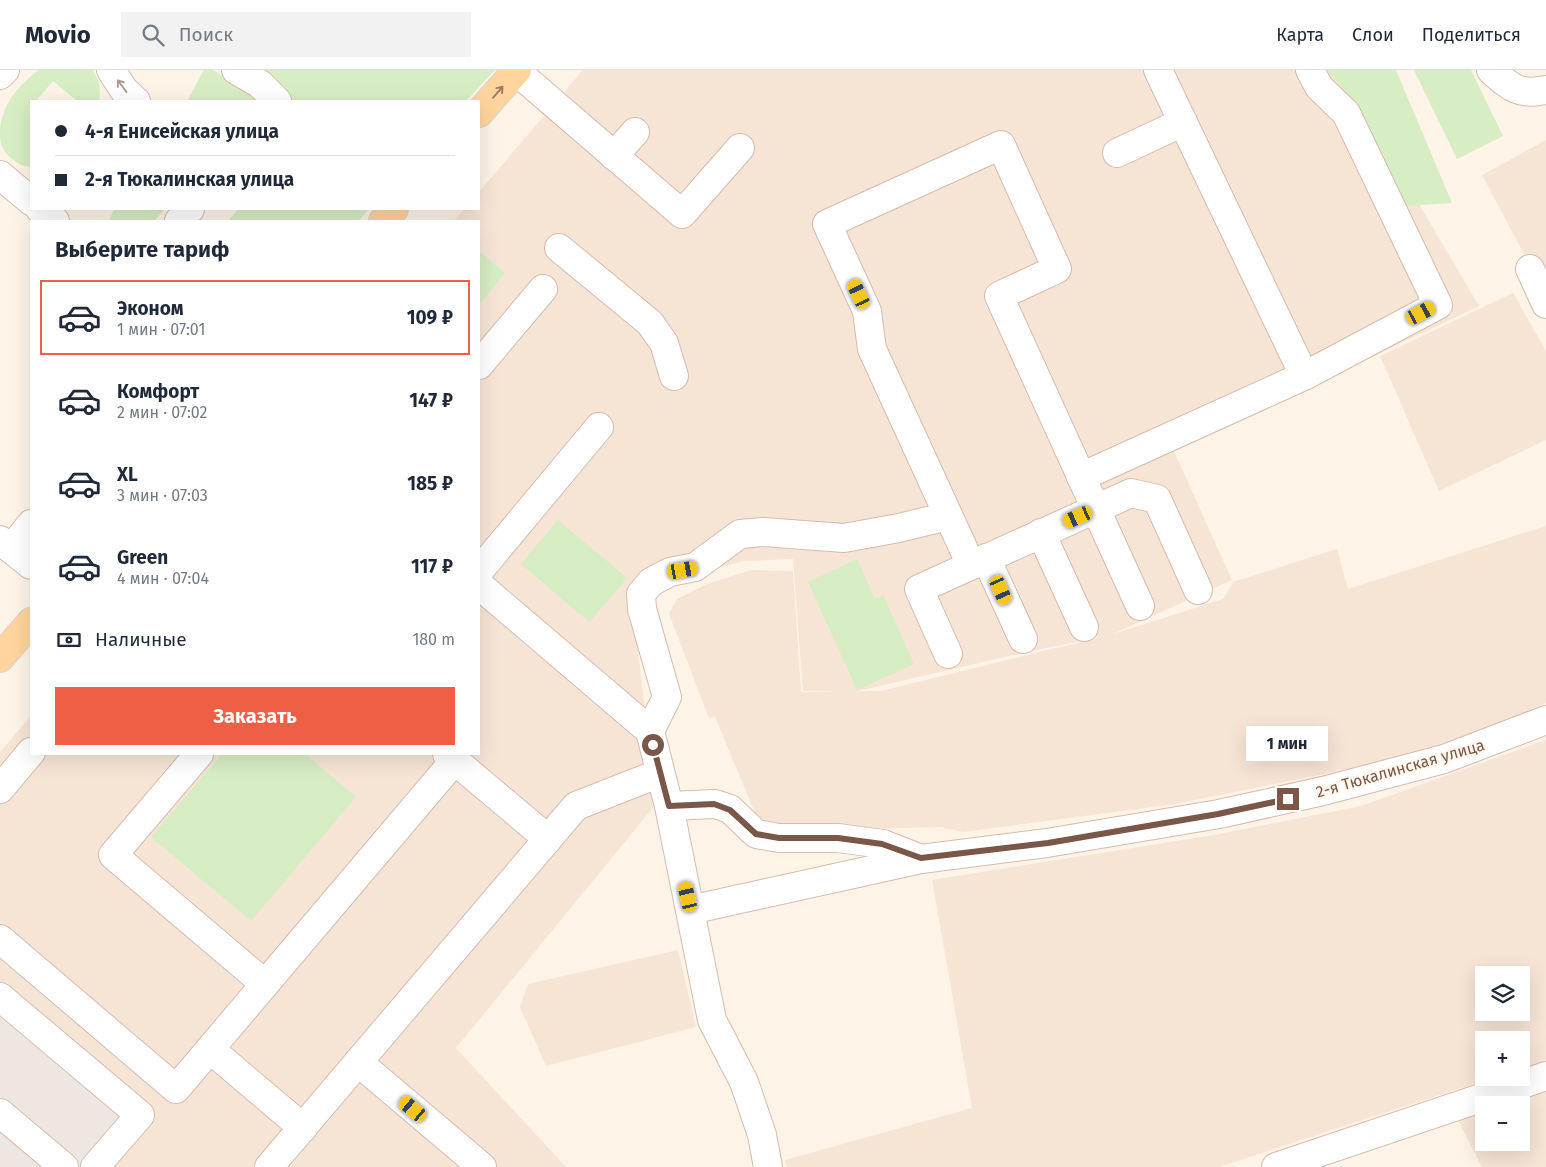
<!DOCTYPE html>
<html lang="ru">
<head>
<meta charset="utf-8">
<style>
  body { margin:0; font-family:"Fira Sans",sans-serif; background:#f2f2f3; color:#1f2937; height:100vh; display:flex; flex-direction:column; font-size:19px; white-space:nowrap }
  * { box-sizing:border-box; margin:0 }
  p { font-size:16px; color:#747a83 }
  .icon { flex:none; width:28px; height:28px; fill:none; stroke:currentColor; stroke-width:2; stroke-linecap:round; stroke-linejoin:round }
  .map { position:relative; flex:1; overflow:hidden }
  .side { position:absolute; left:30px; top:150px; width:450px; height:535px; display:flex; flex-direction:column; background:#fff; border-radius:0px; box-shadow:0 5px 20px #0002 }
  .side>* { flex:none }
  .guide { position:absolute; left:30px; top:30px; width:450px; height:110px; border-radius:0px; box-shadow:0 5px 20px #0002; display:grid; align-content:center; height:110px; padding:0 25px; background:#fff }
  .tools { position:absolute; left:1475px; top:896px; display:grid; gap:10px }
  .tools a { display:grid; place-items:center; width:55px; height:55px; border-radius:0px; background:#fff; box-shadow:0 5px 20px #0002; font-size:25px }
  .end { position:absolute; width:22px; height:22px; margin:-11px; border:6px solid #7a5749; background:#fff; box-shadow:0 0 0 2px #fff }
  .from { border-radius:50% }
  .bubble { position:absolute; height:35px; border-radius:0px; background:#fff; box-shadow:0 5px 20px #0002; font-size:16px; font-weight:700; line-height:35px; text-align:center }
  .car { position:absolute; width:15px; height:30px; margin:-15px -8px; border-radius:6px; box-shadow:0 0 4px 1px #0007; background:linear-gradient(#f5c518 24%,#345 0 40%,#f5c518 0 76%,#345 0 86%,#f5c518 0) }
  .guide b { display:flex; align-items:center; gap:18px; height:48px; font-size:19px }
  .guide b+b { border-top:1px solid #e0e1e3 }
  .guide i { width:12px; height:12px; background:#1f2937 }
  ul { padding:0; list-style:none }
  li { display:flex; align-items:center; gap:15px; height:75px; margin:0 10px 8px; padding:0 15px; border:2px solid transparent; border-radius:0px }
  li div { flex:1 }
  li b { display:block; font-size:19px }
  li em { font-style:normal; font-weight:700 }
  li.selected { border-color:#ef5f45 }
  li>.icon { width:45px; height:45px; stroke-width:1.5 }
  h2 { padding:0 25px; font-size:22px; line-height:60px }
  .pay { display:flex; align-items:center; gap:12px; height:55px; padding:0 25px; font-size:19px }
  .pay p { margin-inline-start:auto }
  .button { display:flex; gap:10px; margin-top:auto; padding:10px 25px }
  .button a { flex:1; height:58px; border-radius:0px; background:#ef5f45; color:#fff; font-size:20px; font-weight:700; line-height:58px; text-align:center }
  header { display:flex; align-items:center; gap:30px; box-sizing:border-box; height:70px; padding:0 25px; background:#fff; border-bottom:1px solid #e0e1e3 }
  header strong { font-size:24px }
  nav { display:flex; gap:28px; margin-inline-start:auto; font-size:18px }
  .search { width:350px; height:45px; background:#f2f2f3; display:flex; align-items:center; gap:12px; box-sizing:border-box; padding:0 18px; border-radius:0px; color:#747a83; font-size:19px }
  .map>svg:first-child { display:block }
  .residential { fill:#f6e5d5; fill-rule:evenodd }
  .industrial { fill:#eee6e1 }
  .green { fill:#d7edc4 }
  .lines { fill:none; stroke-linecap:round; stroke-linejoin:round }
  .minor-casing { stroke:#d4bcae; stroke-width:30 }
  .major-casing { stroke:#dcd3d0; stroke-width:30 }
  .minor { stroke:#fff; stroke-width:28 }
  .major { stroke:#ffd49d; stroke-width:28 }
  .oneway { stroke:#af9a92 }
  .oneway2 { stroke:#a27c62 }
  .route { stroke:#7a5749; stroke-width:6 }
  .labels { text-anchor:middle; stroke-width:4.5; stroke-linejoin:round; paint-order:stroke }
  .street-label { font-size:16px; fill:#7a5749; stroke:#fff8ef }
</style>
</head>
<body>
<header>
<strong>Movio</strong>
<div class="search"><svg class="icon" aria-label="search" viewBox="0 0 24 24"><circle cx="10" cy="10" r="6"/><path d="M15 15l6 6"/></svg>Поиск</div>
<nav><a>Карта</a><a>Слои</a><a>Поделиться</a></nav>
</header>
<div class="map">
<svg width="1546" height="1097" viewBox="0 0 1546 1097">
  <rect width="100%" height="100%" fill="#fef3e7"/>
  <g class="residential">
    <path d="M583,0H1340L1479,236L1330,307L1173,379L1232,510L1113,564L1223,529L1233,512L1337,479L1348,519L1546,456V633L1439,681L1175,734L963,762L941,757L763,762L715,647L709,648L669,544L677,529L707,514L751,500L793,501L801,622H841L803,621L793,489L743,491L631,521L656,734L456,978L566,1097H0V682L31,646V684H479V151H454L464,139H479V122ZM1109,565L881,621H858L1013,585Z"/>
    <polygon points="1546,70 1546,205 1536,187 1524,184 1482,105"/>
    <polygon points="1513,223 1546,281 1546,370 1439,421 1380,286"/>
    <path d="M1546,670V990L1521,998V970H1484V1008H1492L1219,1097H787L785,1090L972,1038L932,810L1214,765L1361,736ZM1484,905H1521V942H1484Z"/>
    <polygon points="678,880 696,957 546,996 520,937 528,914"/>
    <polygon points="1546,1019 1546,1097 1482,1097 1457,1048 1484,1039 1484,1072 1521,1072 1521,1035 1497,1035"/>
  </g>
  <polygon class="industrial" points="0,909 157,1041 110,1097 0,1097"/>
  <g class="green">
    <path d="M39,0H92C100,10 101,19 99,31H77L53,11L36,31H31V37L29,40L31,41V97C22,96 18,94 11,88C3,81 0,74 0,64C0,37 18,15 39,0Z"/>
    <polygon points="204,0 213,0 265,31 187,31"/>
    <polygon points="246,0 495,0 466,31 283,31"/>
    <polygon points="1327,0 1396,0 1452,133 1403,136 1354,31"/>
    <polygon points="1414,0 1471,0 1503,66 1457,89"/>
    <polygon points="114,139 165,139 154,151 109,151"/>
    <polygon points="238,139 369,139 358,151 228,151"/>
    <polygon points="479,181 505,203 479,235"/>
    <polygon points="558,450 627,508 589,552 521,494"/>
    <polygon points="857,489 875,529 883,525 914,594 857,620 808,512"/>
    <polygon points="222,684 305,684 356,727 251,851 151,767"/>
  </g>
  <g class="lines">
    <g class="minor-casing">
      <g id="minor">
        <polyline points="111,0 124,20 136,31"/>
        <polyline points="236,0 260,14 277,31"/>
        <polyline points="1158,0 1300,297 1306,305"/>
        <path d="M1491,0C1510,17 1519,26 1546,20"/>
        <polyline points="516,1 682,144 740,78"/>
        <polyline points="0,5 5,0"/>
        <polyline points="1117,83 1183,52"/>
        <polyline points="614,86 635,62"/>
        <polyline points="0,105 31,131"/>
        <polyline points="40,139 55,151"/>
        <polyline points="179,151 190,139"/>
        <polyline points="559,178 650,253 664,273 674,306"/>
        <polyline points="1530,199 1546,234"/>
        <polyline points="479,295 543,219"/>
        <polyline points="1081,407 1306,305 1438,235 1346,43 1319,17 1310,0"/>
        <polyline points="1041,463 1084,557"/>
        <polyline points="0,470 31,495"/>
        <polyline points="11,479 31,454"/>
        <polyline points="986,488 1023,569"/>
        <polyline points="971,495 872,279 867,241 827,154 1001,75 1057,199 999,226 1140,536"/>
        <polyline points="479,501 599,357"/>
        <polyline points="479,515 650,661"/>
        <polyline points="948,584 919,519 1131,423 1157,429 1198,520"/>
        <polyline points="650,661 667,627 642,539 641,524 651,512 670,502 695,497 740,464 763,462 844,468 899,458 948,446"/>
        <polyline points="650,661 669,736 712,950 744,1012 762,1065 768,1097"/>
        <polyline points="199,684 113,785 265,914"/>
        <polyline points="447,684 548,769"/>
        <polyline points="0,719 31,682"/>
        <polyline points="669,736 715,734 730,739 756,764 779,768 838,768 883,774 921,789"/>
        <polyline points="690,840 921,789 1047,773 1219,744 1323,721 1444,689 1546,650"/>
        <polyline points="0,869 176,1019 455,690"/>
        <polyline points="0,927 140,1045 95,1097"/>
        <polyline points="210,979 303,1058"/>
        <polyline points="358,992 482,1097"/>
        <polyline points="0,1043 64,1097"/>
        <polyline points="269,1097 576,736 660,703"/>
        <polyline points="1276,1097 1546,1006"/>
      </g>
    </g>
    <g class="major-casing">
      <g id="major">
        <polyline points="479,43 517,0"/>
        <polyline points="383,151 394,139"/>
        <polyline points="0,588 31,552"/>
      </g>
    </g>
    <use href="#minor" class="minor"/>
    <use href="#major" class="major"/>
  </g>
  <defs><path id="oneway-shaft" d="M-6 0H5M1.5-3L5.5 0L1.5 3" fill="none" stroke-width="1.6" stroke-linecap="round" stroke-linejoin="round" transform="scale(1.25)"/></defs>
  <use class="oneway" href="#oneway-shaft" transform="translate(122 16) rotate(-127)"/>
  <use class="oneway2" href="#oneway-shaft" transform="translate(498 22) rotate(-49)"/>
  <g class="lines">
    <polyline class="route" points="653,675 669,736 714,734 730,740 756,764 779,768 838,768 882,774 921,788 1048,773 1218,744 1288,729"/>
  </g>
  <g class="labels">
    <g class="street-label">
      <text transform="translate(1400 698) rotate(-16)" y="6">2-я Тюкалинская улица</text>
    </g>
  </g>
</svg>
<div class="tools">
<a><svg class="icon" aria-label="layers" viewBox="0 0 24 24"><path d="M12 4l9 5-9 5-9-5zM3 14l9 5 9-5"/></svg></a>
<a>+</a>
<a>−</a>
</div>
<i class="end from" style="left:653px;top:675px"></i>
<i class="end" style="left:1288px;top:729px"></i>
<div class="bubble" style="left:1246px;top:656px;width:82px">1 мин</div>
<i class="car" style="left:859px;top:224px;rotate:335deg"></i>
<i class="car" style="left:1421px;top:243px;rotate:62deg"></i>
<i class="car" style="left:1078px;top:447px;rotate:246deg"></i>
<i class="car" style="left:683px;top:500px;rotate:80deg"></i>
<i class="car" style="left:1001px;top:520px;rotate:156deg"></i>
<i class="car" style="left:688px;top:827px;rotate:347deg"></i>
<i class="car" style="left:413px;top:1039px;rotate:310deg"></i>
<div class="guide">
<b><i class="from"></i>4-я Енисейская улица</b>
<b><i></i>2-я Тюкалинская улица</b>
</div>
<section class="side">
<h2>Выберите тариф</h2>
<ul>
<li class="selected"><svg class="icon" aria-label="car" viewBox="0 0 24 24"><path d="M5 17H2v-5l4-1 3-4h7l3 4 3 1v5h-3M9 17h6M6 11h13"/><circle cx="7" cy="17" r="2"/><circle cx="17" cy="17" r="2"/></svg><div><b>Эконом</b><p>1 мин · 07:01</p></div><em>109 ₽</em></li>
<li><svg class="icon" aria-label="car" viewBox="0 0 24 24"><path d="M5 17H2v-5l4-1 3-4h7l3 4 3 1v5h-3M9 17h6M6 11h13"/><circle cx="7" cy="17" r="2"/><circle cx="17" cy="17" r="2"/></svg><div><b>Комфорт</b><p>2 мин · 07:02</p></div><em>147 ₽</em></li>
<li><svg class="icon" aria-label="car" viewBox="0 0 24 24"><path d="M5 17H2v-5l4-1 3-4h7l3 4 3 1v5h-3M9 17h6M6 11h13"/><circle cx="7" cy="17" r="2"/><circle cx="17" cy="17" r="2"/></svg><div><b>XL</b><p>3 мин · 07:03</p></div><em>185 ₽</em></li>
<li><svg class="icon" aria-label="car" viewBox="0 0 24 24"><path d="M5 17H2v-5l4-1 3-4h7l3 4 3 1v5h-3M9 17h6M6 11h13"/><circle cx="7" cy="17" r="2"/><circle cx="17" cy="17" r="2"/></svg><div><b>Green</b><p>4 мин · 07:04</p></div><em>117 ₽</em></li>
</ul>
<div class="pay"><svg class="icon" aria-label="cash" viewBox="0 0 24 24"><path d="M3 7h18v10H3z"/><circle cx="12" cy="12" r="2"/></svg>Наличные<p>180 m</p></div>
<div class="button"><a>Заказать</a></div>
</section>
</div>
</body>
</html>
